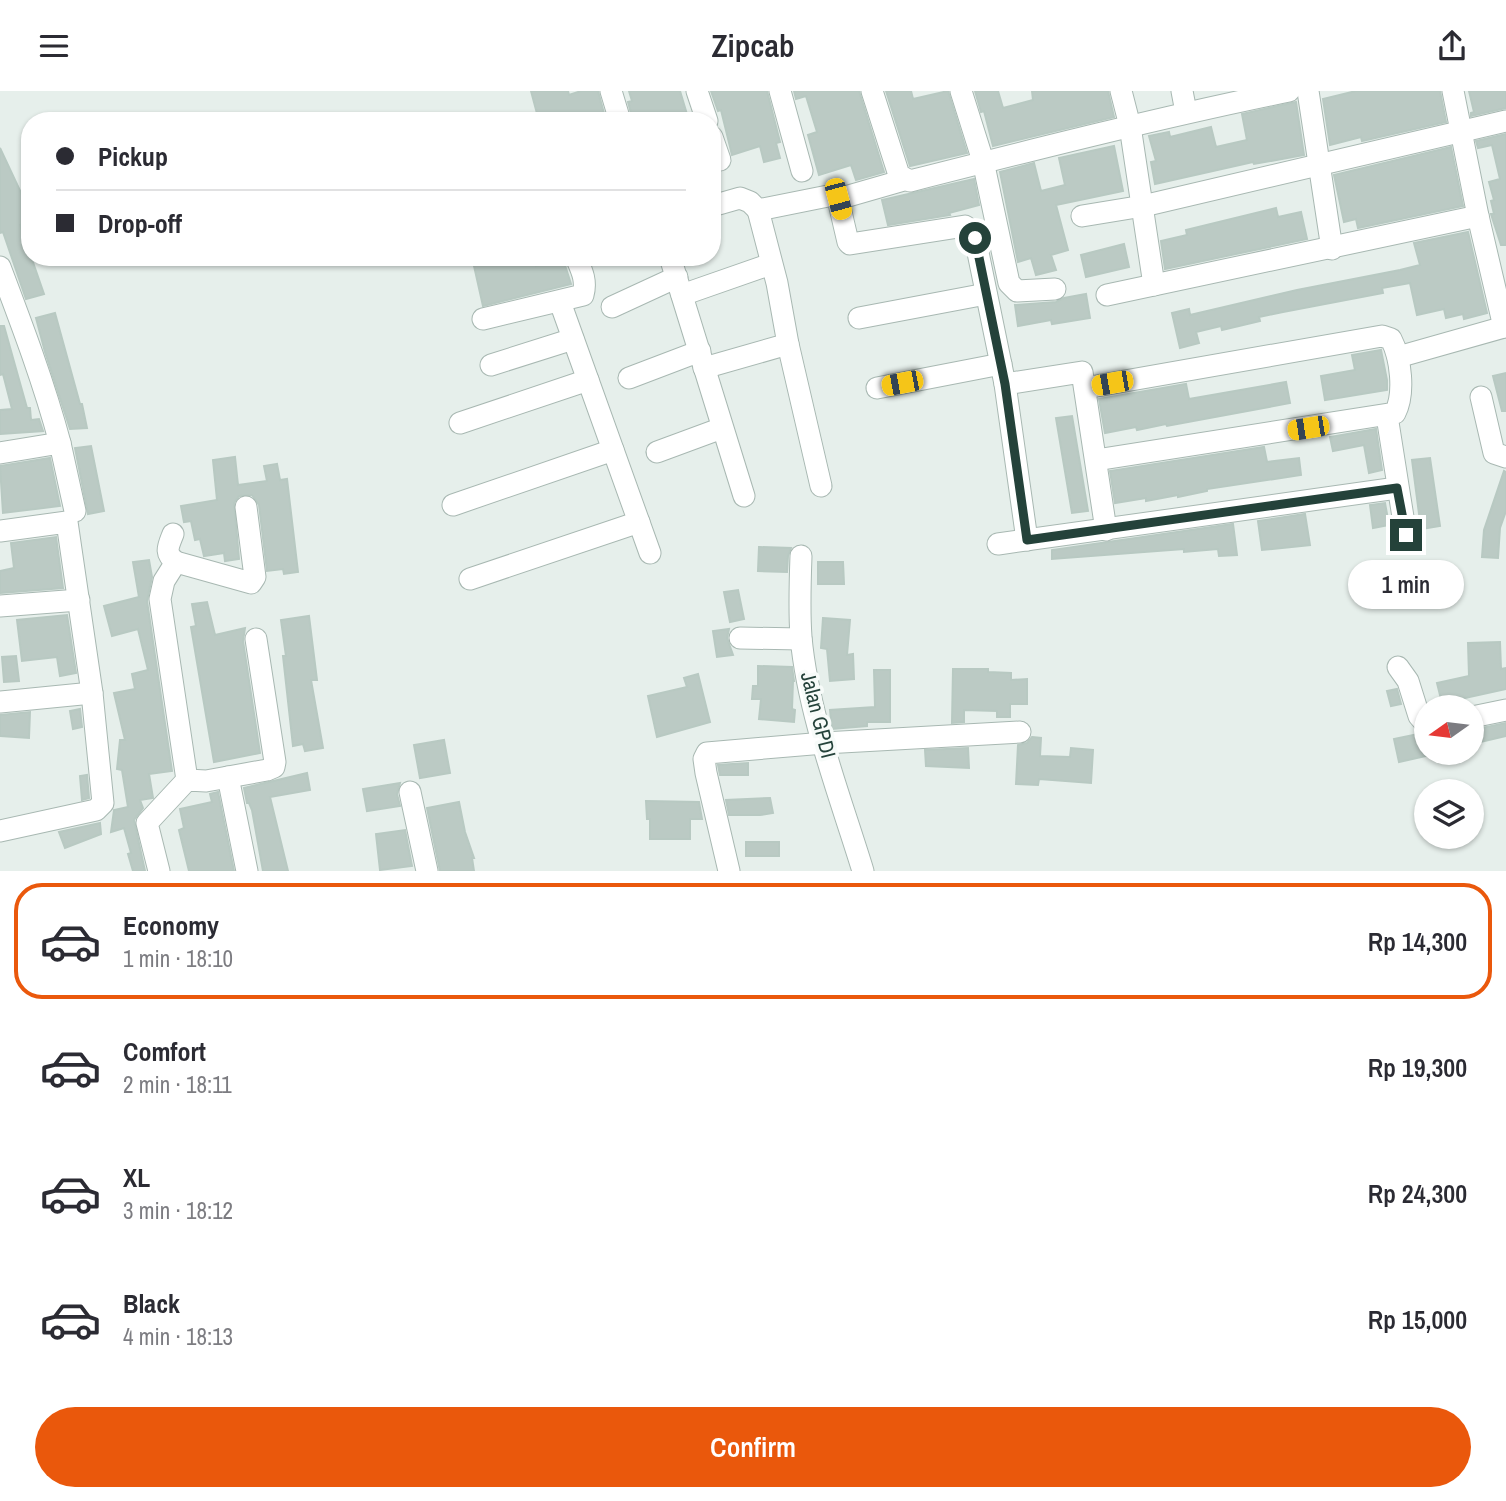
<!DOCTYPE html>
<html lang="en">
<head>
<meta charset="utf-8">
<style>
  body { margin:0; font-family:"Archivo Narrow",sans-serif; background:#f7f7f7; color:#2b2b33; height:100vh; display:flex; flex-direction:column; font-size:26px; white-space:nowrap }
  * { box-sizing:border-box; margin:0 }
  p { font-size:23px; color:#7c7c81 }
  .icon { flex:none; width:38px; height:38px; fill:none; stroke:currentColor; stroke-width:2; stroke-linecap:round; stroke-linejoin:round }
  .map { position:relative; height:780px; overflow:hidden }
  .drawer { display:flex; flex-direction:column; background:#fff; flex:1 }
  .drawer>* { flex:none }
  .top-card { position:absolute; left:21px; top:21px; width:700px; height:154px; border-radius:28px; box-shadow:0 2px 5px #0004; display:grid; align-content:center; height:154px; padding:0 35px; background:#fff }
  .needle { width:46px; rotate:256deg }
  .buttons { position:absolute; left:1414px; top:604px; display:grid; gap:14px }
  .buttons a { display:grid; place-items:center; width:70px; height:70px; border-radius:50%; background:#fff; box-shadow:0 2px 5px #0004; font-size:35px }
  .end { position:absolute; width:32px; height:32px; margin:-16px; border:9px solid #24423a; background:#fff; box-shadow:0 0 0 4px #fff }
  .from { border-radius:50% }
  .bubble { position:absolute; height:49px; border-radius:24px; background:#fff; box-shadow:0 2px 5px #0004; font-size:23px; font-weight:600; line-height:49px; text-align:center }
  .car { position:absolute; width:21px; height:42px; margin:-21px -10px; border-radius:9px; box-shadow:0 0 5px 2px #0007; background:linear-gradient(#f5c518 24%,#345 0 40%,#f5c518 0 76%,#345 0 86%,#f5c518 0) }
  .top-card b { display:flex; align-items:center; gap:24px; height:66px; font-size:26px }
  .top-card b+b { border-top:2px solid #e1e1e2 }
  .top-card i { width:18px; height:18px; background:#2b2b33 }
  ul { padding:12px 0 0; list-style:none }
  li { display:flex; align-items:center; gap:21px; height:116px; margin:0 14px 10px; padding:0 21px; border:4px solid transparent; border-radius:28px }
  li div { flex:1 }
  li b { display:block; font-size:26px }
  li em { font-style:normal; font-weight:600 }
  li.on { border-color:#ea580c }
  li>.icon { width:63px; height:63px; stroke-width:1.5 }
  .action { display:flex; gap:14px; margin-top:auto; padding:14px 35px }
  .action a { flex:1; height:80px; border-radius:42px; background:#ea580c; color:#fff; font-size:28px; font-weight:600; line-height:80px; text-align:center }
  header { display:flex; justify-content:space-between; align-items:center; height:91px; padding:0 35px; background:#fff; font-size:32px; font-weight:600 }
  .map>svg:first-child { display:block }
  .building { fill:#bbcac4; stroke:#b8c9c2; stroke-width:2 }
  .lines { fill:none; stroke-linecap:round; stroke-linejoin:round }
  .minor-casing { stroke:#a8b8b2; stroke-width:23 }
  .minor { stroke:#fff; stroke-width:21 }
  .route { stroke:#24423a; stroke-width:9 }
  .labels { text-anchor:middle; stroke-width:7; stroke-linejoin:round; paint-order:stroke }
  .street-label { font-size:21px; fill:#24423a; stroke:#f7fbf9 }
</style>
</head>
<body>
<header><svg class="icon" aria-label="menu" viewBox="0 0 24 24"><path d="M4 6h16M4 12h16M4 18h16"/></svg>Zipcab<svg class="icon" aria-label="share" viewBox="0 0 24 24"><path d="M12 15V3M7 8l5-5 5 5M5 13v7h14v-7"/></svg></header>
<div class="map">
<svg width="1506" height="780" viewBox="0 0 1506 780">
  <rect width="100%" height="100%" fill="#e6efeb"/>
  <g class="building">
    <polygon points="531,0 568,0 569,4 581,0 598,0 606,30 539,30"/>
    <polygon points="629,0 680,0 689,30 633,30 628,11 632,10"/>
    <polygon points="711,0 767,0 780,51 776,52 780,67 764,71 760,55 732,64 721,19 718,20"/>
    <polygon points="794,0 859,0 884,81 856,89 851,74 819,84 808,44 817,41 806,5 796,8"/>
    <polygon points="886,0 911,0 913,8 948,0 967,62 910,75"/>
    <polygon points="975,0 998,0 1003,17 1033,9 1032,0 1108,0 1114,26 993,55 984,20 981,21"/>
    <polygon points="1356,0 1440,0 1446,31 1362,50 1361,46 1330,54 1323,8"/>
    <polygon points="1469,0 1506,0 1506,17 1471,25 1471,22 1474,21"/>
    <polygon points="1296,11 1304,64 1254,73 1253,71 1155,93 1151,71 1156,70 1149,45 1169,41 1170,46 1211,36 1216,56 1247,49 1242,23"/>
    <polygon points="1506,43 1506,154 1501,154 1491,123 1494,123 1491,110 1494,109 1489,91 1500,88 1492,54 1478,57 1476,50"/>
    <polygon points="1114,55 1123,100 1056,114 1068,159 1051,164 1056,179 1036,184 1031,167 1018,171 1000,81 1034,72 1041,100 1065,94 1059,67"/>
    <polygon points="1451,56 1463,115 1358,137 1356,128 1344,131 1334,84"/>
    <polygon points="0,57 30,121 30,131 20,134 44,203 26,208 3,141 0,142"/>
    <polygon points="974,88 979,114 949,122 950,124 888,134 882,109"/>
    <polygon points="1276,117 1278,126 1301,121 1307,148 1165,178 1161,150 1187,144 1186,139"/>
    <polygon points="1468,141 1487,222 1464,228 1463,223 1446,227 1444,218 1417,224 1410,192 1382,197 1383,202 1283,221 1259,226 1260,230 1222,239 1221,235 1196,241 1199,252 1180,257 1172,222 1189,218 1190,224 1297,199 1400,179 1420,174 1414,152"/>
    <polygon points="1124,153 1129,176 1086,186 1081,164"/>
    <polygon points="472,166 534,166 536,175 563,168 571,193 483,215"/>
    <polygon points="1086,203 1090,227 1052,233 1051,229 1018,235 1015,214 1056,211 1064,207"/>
    <polygon points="55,222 80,313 82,313 87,337 70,338 45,261 36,227"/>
    <polygon points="0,235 4,235 27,317 30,317 31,329 39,328 43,340 0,343 0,319 12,318 3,283 0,284"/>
    <polygon points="1381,259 1387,289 1387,299 1325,309 1321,285 1355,279 1352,264"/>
    <polygon points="1506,282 1506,320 1502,320 1493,285"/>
    <polygon points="1286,291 1290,312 1167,335 1166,333 1137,339 1136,336 1105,342 1099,308 1186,293 1189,308"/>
    <polygon points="1072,325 1088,420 1072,422 1056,327"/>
    <polygon points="1376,338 1382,379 1369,382 1364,354 1333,360 1330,346"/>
    <polygon points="91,355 104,420 88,423 75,357"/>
    <polygon points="1264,356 1267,371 1299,367 1301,384 1207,398 1207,400 1178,406 1178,404 1146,410 1146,407 1115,412 1110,380"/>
    <polygon points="235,366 238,394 267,390 264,375 277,373 280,389 287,388 298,481 284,483 283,478 267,480 259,414 252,404 239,405 234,412 239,468 225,470 224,462 204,465 200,448 195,449 191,430 184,431 181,415 217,409 213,369"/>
    <polygon points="50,367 60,415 3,422 0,375"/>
    <polygon points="1430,367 1440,435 1421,438 1412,369"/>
    <polygon points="1504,380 1506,381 1506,420 1500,437 1498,467 1482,466 1484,439"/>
    <polygon points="1385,412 1389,434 1373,437 1370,414"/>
    <polygon points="1305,423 1310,454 1262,459 1258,430"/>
    <polygon points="1233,433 1237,464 1219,465 1218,458 1184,461 1184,458 1052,468 1052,459"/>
    <polygon points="56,446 63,497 0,502 0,480 14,477 11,452"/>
    <polygon points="759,456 791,457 788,465 787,481 758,480"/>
    <polygon points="149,469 152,486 147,510 172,680 149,683 153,707 140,709 143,717 134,729 145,780 133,780 128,763 131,762 124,737 111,741 114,719 128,716 122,679 117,678 120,649 125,649 114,602 135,598 132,583 148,579 138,538 112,545 104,515 139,506 133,471"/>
    <polygon points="818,471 843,471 844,493 818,493"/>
    <polygon points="738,499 744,528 730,531 724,501"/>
    <polygon points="207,511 215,544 245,537 243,550 260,662 214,671 191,536 196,535 192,513"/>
    <polygon points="67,524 76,582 60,585 57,566 22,570 17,529"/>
    <polygon points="309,525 317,589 311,589 323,657 305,660 303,653 293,655 283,565 286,565 281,529"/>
    <polygon points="823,527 850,529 847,564 853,563 854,588 830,590 827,558 821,557"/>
    <polygon points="729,538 727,547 733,564 717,566 713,540"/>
    <polygon points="1500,551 1501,578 1506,577 1506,598 1442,612 1437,592 1469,585 1468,552"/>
    <polygon points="16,565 19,590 4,591 2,566"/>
    <polygon points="758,575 792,576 794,590 793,590 792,618 795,619 794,631 759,628 761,608 752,608 753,595 758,595"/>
    <polygon points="953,578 988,578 988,581 1011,582 1011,589 1027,588 1027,613 1010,613 1010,626 997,626 997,620 964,619 964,631 952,632"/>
    <polygon points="874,579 890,579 890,631 867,631 867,635 832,638 830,619 875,616"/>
    <polygon points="698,583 710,631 657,646 648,605 687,596 684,587"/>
    <polygon points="1397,598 1401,613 1391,615 1387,600"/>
    <polygon points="80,618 82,636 73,638 70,620"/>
    <polygon points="30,621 29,647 0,645 0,624"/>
    <polygon points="1506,632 1506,645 1472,653 1472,639"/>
    <polygon points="1418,643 1426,646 1426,665 1399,671 1394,648"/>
    <polygon points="1032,646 1041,647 1040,665 1070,666 1071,657 1093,659 1091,692 1039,688 1038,694 1016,693 1018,654 1027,652"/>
    <polygon points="444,649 450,682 420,687 414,654"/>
    <polygon points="968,657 969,677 926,675 925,659"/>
    <polygon points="748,672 748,684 720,684 718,674"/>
    <polygon points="307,682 310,699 270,706 288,780 263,780 252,719 249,712 247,712 244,697"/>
    <polygon points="87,684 89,707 82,709 80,685"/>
    <polygon points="400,692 397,703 400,715 367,720 363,698"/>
    <polygon points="218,701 234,780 189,780 179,739 184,737 180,718 212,711 210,703"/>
    <polygon points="770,707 773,722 760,724 729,724 726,709"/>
    <polygon points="646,710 699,711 702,728 690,728 690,748 650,748 650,728 647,728"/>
    <polygon points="459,711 465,741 474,767 472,767 474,780 440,780 427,717"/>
    <polygon points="100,732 101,743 65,757 59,741"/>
    <polygon points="405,739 412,775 380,779 376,743"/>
    <rect x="746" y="751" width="33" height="14"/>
  </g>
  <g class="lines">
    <g class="minor-casing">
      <g id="minor">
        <polyline points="611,0 620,30"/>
        <polyline points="697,0 707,30"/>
        <polyline points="780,0 802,80"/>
        <path d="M872,0L899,84L910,90C1036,58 1162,26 1289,0"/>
        <polyline points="961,0 983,70 1009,192 1017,200 1055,198"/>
        <polyline points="1121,0 1130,35 1154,194"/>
        <polyline points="1182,0 1186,21"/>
        <polyline points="1308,0 1332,158"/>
        <polyline points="1453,0 1478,125 1504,236 1506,235"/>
        <polyline points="712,46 720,69"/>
        <polyline points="838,108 904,89"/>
        <polyline points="712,115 740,107 750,111 758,119 833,104 838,108 848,151 850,153 965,135 972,140 975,147 1005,293"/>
        <polyline points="1082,125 1143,115 1506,30"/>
        <polyline points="670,166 744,405"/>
        <path d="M0,176C22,234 44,292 60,352"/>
        <polyline points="682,204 771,173"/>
        <polyline points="1107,204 1478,125"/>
        <polyline points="560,211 650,462"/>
        <polyline points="612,216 677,186"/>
        <polyline points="859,227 986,203"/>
        <path d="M483,228L583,204C587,190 582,180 576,166"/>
        <polyline points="788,253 821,395"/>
        <polyline points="1398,266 1504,236"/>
        <polyline points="491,274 573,248"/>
        <polyline points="704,277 788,253 777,192 758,119"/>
        <polyline points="629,287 700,260"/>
        <polyline points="877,297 1001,273"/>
        <path d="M1085,297L1382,245L1391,248C1401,267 1405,303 1395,322L1096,369"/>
        <polyline points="1481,306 1494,362 1506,366"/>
        <polyline points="1387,325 1406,445"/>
        <polyline points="460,332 588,289"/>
        <polyline points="657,361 722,337"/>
        <polyline points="0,362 60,352 75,420"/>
        <polyline points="453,414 613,359"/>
        <polyline points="0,440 67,431 92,602 103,712 96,719 0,740"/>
        <path d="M173,443C168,456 164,462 176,471L251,492L255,486L246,416"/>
        <polyline points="1027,449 1005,293 1082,281 1106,439"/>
        <polyline points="998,453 1397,397"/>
        <path d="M801,465C800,492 799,519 801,546C808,623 840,705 863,780"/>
        <polyline points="176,471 164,490 160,508 187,689"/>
        <polyline points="470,488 639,431"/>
        <polyline points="0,515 79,509"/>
        <polyline points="740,547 801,548"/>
        <polyline points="1398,576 1408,590 1419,625 1426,633"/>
        <polyline points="0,611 92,602"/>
        <polyline points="1472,626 1506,619"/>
        <polyline points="228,686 247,780"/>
        <polyline points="410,701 427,780"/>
        <polyline points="159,780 147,732 187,689 206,690 267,679 274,676 275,671 256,548"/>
        <polyline points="729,780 706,682 704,668 707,662 824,652 1020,641"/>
      </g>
    </g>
    <use href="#minor" class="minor"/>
  </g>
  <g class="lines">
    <polyline class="route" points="975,147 1005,293 1027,449 1397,397 1406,444"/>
  </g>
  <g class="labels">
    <g class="street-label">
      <text transform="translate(818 624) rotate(76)" y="7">Jalan GPDI</text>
    </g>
  </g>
</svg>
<div class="buttons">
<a><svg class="needle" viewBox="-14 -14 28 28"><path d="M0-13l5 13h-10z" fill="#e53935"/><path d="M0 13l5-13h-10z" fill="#7c7c81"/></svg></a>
<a><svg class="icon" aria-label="layers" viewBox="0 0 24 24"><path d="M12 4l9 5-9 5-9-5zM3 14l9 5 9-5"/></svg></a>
</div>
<i class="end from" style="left:975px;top:147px"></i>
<i class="end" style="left:1406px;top:444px"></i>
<div class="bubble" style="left:1348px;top:469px;width:116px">1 min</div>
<i class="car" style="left:838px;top:108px;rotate:165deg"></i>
<i class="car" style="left:902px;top:292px;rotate:259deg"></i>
<i class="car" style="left:1112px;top:292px;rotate:260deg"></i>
<i class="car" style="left:1308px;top:337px;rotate:261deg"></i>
<div class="top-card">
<b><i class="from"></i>Pickup</b>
<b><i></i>Drop-off</b>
</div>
</div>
<section class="drawer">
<ul>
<li class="on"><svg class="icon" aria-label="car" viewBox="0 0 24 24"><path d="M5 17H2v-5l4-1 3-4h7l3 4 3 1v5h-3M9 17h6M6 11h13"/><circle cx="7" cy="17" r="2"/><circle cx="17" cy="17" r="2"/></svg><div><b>Economy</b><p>1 min · 18:10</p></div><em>Rp 14,300</em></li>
<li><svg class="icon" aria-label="car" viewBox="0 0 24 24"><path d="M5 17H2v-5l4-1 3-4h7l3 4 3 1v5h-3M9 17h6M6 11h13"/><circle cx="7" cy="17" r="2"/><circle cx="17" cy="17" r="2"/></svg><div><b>Comfort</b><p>2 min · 18:11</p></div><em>Rp 19,300</em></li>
<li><svg class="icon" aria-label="car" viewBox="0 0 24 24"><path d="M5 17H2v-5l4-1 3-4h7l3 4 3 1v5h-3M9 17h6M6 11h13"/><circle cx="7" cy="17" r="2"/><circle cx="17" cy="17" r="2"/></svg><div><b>XL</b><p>3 min · 18:12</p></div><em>Rp 24,300</em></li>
<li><svg class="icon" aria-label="car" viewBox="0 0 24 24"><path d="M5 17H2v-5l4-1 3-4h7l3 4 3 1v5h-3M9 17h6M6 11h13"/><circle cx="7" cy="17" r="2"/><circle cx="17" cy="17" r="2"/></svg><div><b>Black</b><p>4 min · 18:13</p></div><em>Rp 15,000</em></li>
</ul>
<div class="action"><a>Confirm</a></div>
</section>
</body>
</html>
